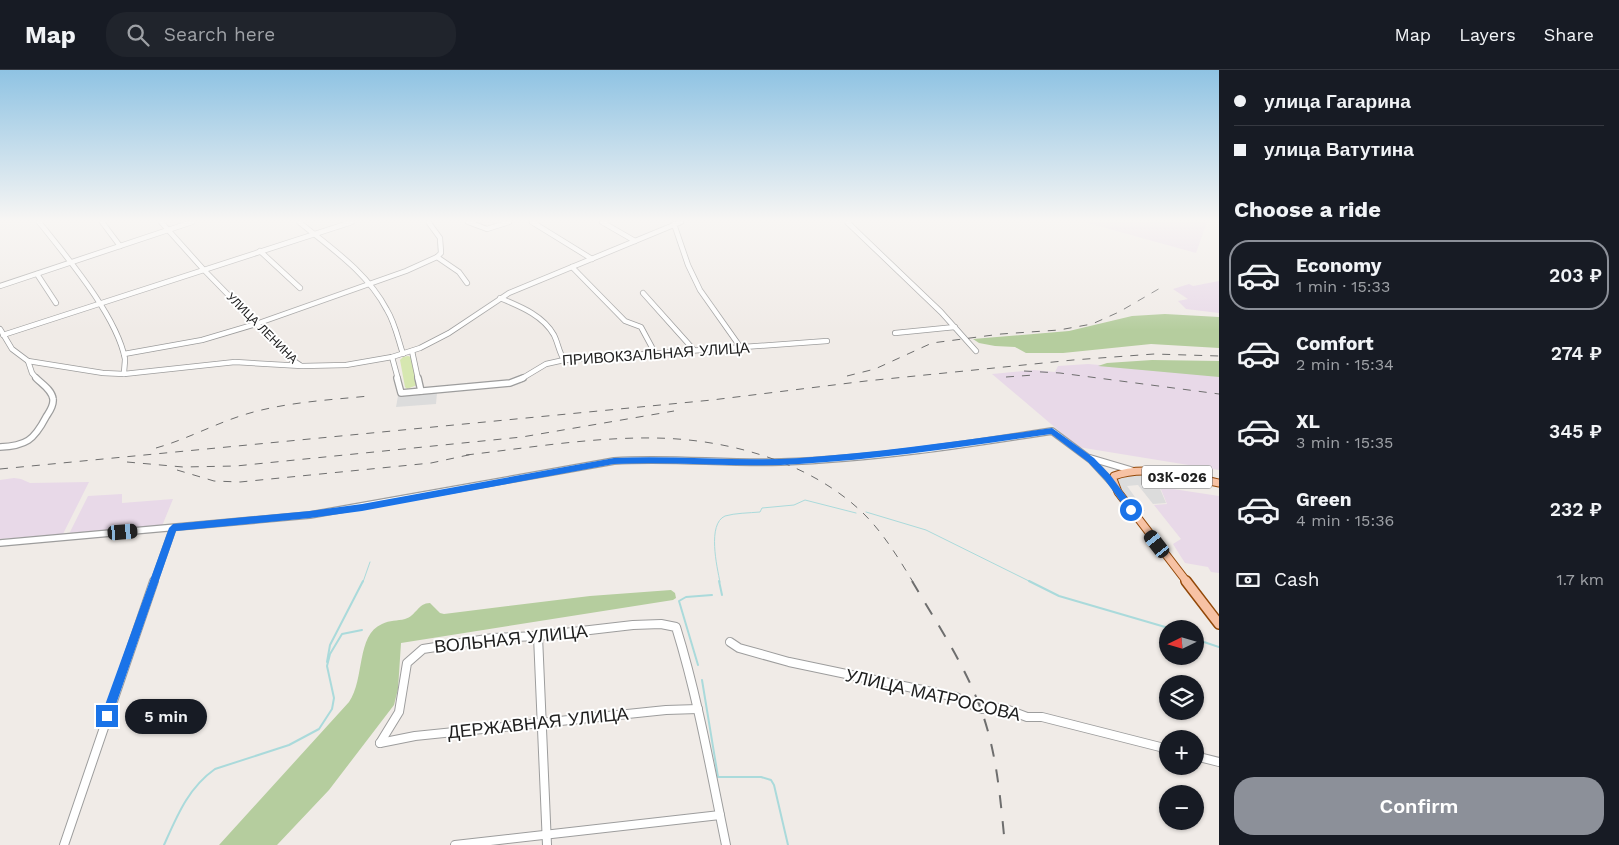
<!DOCTYPE html>
<html lang="en">
<head>
<meta charset="utf-8">
<style>
  body { margin:0; font-family:"Work Sans",sans-serif; background:#20242c; color:#f1f3f6; height:100vh; display:flex; flex-direction:column; font-size:19px; white-space:nowrap }
  * { box-sizing:border-box; margin:0 }
  p { font-size:16px; color:#9ea1a6 }
  .icon { flex:none; width:28px; height:28px; fill:none; stroke:currentColor; stroke-width:2; stroke-linecap:round; stroke-linejoin:round }
  .map { position:relative; flex:1; overflow:hidden }
  .details { display:flex; flex-direction:column; background:#171b24; width:400px }
  .details>* { flex:none }
  .hud { display:grid; align-content:center; height:110px; padding:0 15px; background:#171b24 }
  .needle { width:32px; rotate:265deg }
  .fabs { position:absolute; left:1159px; top:550px; display:grid; gap:10px }
  .fabs a { display:grid; place-items:center; width:45px; height:45px; border-radius:50%; background:#171b24; box-shadow:0 1px 4px #0004; font-size:25px }
  .end { position:absolute; width:22px; height:22px; margin:-11px; border:6px solid #1a73e8; background:#fff; box-shadow:0 0 0 2px #fff }
  .from { border-radius:50% }
  .bubble { position:absolute; height:35px; border-radius:18px; background:#171b24; box-shadow:0 1px 4px #0004; font-size:16px; font-weight:600; line-height:35px; text-align:center }
  .car { position:absolute; width:15px; height:30px; margin:-15px -8px; border-radius:6px; box-shadow:0 0 4px 1px #0007; background:linear-gradient(#222 24%,#8ab4d8 0 40%,#222 0 76%,#8ab4d8 0 86%,#222 0) }
  .hud b { display:flex; align-items:center; gap:18px; height:48px; font-size:19px }
  .hud b+b { border-top:1px solid #363941 }
  .hud i { width:12px; height:12px; background:#f1f3f6 }
  ul { padding:0; list-style:none }
  li { display:flex; align-items:center; gap:15px; height:70px; margin:0 10px 8px; padding:0 5px; border:2px solid transparent; border-radius:20px }
  li div { flex:1 }
  li b { display:block; font-size:19px }
  li em { font-style:normal; font-weight:600 }
  li.selected { border-color:#8c9099 }
  li>.icon { width:45px; height:45px; stroke-width:1.5 }
  h2 { padding:0 15px; font-size:22px; line-height:60px }
  .pay { display:flex; align-items:center; gap:12px; height:55px; padding:0 15px; font-size:19px }
  .pay p { margin-inline-start:auto }
  .action { display:flex; gap:10px; margin-top:auto; padding:10px 15px }
  .action a { flex:1; height:58px; border-radius:20px; background:#8c9099; color:#fff; font-size:20px; font-weight:600; line-height:58px; text-align:center }
  header { display:flex; align-items:center; gap:30px; box-sizing:border-box; height:70px; padding:0 25px; background:#171b24; border-bottom:1px solid #363941 }
  header strong { font-size:24px }
  nav { display:flex; gap:28px; margin-inline-start:auto; font-size:18px }
  .search { width:350px; height:45px; background:#20242c; display:flex; align-items:center; gap:12px; box-sizing:border-box; padding:0 18px; border-radius:20px; color:#9ea1a6; font-size:19px }
  main { display:flex; flex:1; min-height:0 }
  .map>svg:first-child { display:block }
  .industrial { fill:#e8d9e8 }
  .grass { fill:#d6e7b0 }
  .forest { fill:#b5cd9e }
  .parking { fill:#dcdcdc }
  .lines { fill:none; stroke-linecap:round; stroke-linejoin:round }
  .stream-far1 { stroke:#aadadb; stroke-width:1 }
  .stream { stroke:#aadadb; stroke-width:2 }
  .minor-far2-casing { stroke:#9d9d9d; stroke-width:6 }
  .minor-far1-casing { stroke:#9d9d9d; stroke-width:8 }
  .minor-casing { stroke:#9d9d9d; stroke-width:10 }
  .major-far1-casing { stroke:#934808; stroke-width:9 }
  .major-casing { stroke:#934808; stroke-width:12 }
  .minor-far2 { stroke:#fff; stroke-width:4.5 }
  .minor-far1 { stroke:#fff; stroke-width:5.5 }
  .minor { stroke:#fff; stroke-width:8 }
  .major-far1 { stroke:#f7c2a4; stroke-width:7 }
  .major { stroke:#f7c2a4; stroke-width:9 }
  .rail-far1 { stroke:#6e6e6e; stroke-width:1; stroke-dasharray:8 8; stroke-linecap:butt }
  .rail { stroke:#6e6e6e; stroke-width:2; stroke-dasharray:13 13; stroke-linecap:butt }
  .route { fill:#1a73e8 }
  .labels { text-anchor:middle; stroke-width:4; stroke-linejoin:round; paint-order:stroke }
  .far-street-label { font-size:12px; fill:#202020; stroke:#fff }
  .shield { fill:#fff; stroke:#636363; stroke-width:1 }
  .shield-label { font-size:14px; font-weight:bold; fill:#202020 }
  .street-label { font-size:15px; fill:#202020; stroke:#fff }
  .near-street-label { font-size:18px; fill:#202020; stroke:#fff }
</style>
</head>
<body>
<header>
<strong>Map</strong>
<div class="search"><svg class="icon" aria-label="search" viewBox="0 0 24 24"><circle cx="10" cy="10" r="6"/><path d="M15 15l6 6"/></svg>Search here</div>
<nav><a>Map</a><a>Layers</a><a>Share</a></nav>
</header>
<main>
<div class="map">
<svg width="1219" height="775" viewBox="0 0 1219 775">
  <rect width="100%" height="100%" fill="#f0ebe7"/>
  <g class="industrial">
    <polygon points="1084,152 1207,152 1196,183"/>
    <polygon points="1219,211 1219,243 1186,239 1178,231 1188,229 1173,219 1189,214 1193,216"/>
    <polygon points="1088,294 1219,305 1219,400 1078,377 992,304 1034,300 1055,302 1058,296"/>
    <polygon points="14,408 21,409 30,413 89,412 63,464 0,469 0,410"/>
    <polygon points="1160,417 1219,426 1219,503 1211,502 1208,497 1185,493 1173,474 1181,469 1154,435 1167,434"/>
    <polygon points="122,424 122,433 173,429 162,456 69,464 88,426"/>
  </g>
  <polygon class="grass" points="408,286 411,287 417,315 407,319 405,317 400,290 403,287"/>
  <g class="forest">
    <polygon points="1165,244 1219,247 1219,278 1151,274 1063,283 1026,283 1015,277 995,276 979,273 973,269 1069,261 1132,246"/>
    <polygon points="1152,290 1219,291 1219,307 1098,296 1107,293"/>
    <path d="M671,520L675,523L676,528L673,530L401,573L398,619L394,635L329,720L277,775H219L349,632C365,609 356,565 382,554C390,550 397,551 405,549C416,546 418,533 430,533L440,543L444,544L590,526Z"/>
  </g>
  <g class="parking">
    <polygon points="437,323 436,334 396,337 398,326"/>
    <polygon points="1131,404 1155,407 1166,433 1153,434 1138,415 1127,416 1145,441 1138,441 1121,418 1118,410 1118,406"/>
  </g>
  <g class="lines">
    <g class="stream-far1">
      <polyline points="866,442 926,460 1031,512"/>
      <polyline points="363,512 370,492"/>
      <path d="M720,512C717,497 707,454 725,446C735,443 749,443 760,442L762,438L794,435L805,430L856,443"/>
    </g>
    <g class="stream">
      <polyline points="719,511 722,525"/>
      <polyline points="1029,511 1059,526 1172,559"/>
      <polyline points="1195,569 1219,577"/>
      <polyline points="327,592 330,575 363,511"/>
      <polyline points="698,595 679,531 686,527 712,525"/>
      <polyline points="702,610 718,707 761,707 771,710 774,715 788,775"/>
      <path d="M164,775C177,746 188,718 215,699L289,675L319,659L332,639L334,628L327,596L330,584L342,564L362,560"/>
    </g>
    <g class="minor-far2-casing">
      <g id="minor-far2">
        <path d="M39,152C66,186 117,246 125,289C125,293 124,299 124,304"/>
        <polyline points="102,152 120,176"/>
        <polyline points="161,152 204,200 291,289 300,295"/>
        <path d="M299,152C331,178 367,202 387,240C395,253 398,269 403,284"/>
        <polyline points="468,152 487,159 509,152"/>
        <polyline points="532,152 592,189"/>
        <polyline points="602,152 635,171"/>
        <polyline points="847,152 941,242 976,281"/>
        <polyline points="674,154 688,195 700,220 741,278"/>
        <polyline points="260,181 300,218"/>
        <polyline points="437,187 459,202 467,213"/>
        <polyline points="572,197 625,251 641,257 655,283"/>
        <polyline points="37,204 56,233"/>
        <polyline points="0,216 192,152"/>
        <polyline points="643,223 694,280"/>
        <path d="M500,228C519,236 543,245 554,265C558,273 559,282 564,290"/>
        <polyline points="0,259 12,279 28,291 103,303 124,304 235,292 302,296 346,295 392,287 420,278 449,263 509,223 681,152"/>
        <polyline points="895,263 955,257"/>
        <polyline points="3,265 352,152"/>
        <polyline points="412,281 418,309"/>
        <polyline points="124,284 202,270 256,254 406,201 437,187 441,183 440,168 429,153"/>
        <polyline points="392,287 398,309"/>
        <polyline points="28,291 32,303 37,309"/>
        <polyline points="521,309 546,294 564,290 827,271"/>
      </g>
    </g>
    <g class="minor-far1-casing">
      <g id="minor-far1">
        <polyline points="397,308 401,323 510,313 523,308"/>
        <polyline points="418,308 421,321"/>
        <path d="M0,377C26,376 34,370 46,347C49,342 54,336 53,329C52,320 42,314 36,308"/>
        <polyline points="1090,388 1134,401"/>
        <path d="M0,473L310,445L614,391C670,387 725,394 781,392C872,389 962,375 1052,361L1091,390L1114,415"/>
        <polyline points="154,512 173,458"/>
      </g>
    </g>
    <g class="minor-casing">
      <g id="minor">
        <polyline points="538,566 547,775"/>
        <polyline points="730,572 739,578 789,592 956,627 981,639 1003,638 1027,647 1042,647 1168,679"/>
        <path d="M380,673L399,642L407,593L423,579L493,568L538,566L633,555L661,554L676,557C698,628 711,702 726,775"/>
        <polyline points="380,673 415,666 666,640 698,639"/>
        <polyline points="1195,686 1219,692"/>
        <polyline points="64,775 154,511"/>
        <polyline points="455,775 720,745"/>
      </g>
    </g>
    <g class="major-far1-casing">
      <path id="major-far1" d="M1187,512L1118,422L1113,409L1114,406C1146,394 1187,407 1219,413"/>
    </g>
    <g class="major-casing">
      <polyline id="major" points="1186,511 1219,554"/>
    </g>
    <use href="#minor-far2" class="minor-far2"/>
    <use href="#minor-far1" class="minor-far1"/>
    <use href="#minor" class="minor"/>
    <use href="#major-far1" class="major-far1"/>
    <use href="#major" class="major"/>
    <g class="rail-far1">
      <polyline points="1024,301 1060,303 1219,324"/>
      <polyline points="847,306 875,299 932,273 1001,264 1059,260 1092,254 1119,242 1162,217"/>
      <polyline points="1006,307 1034,305"/>
      <path d="M156,378C188,369 218,352 250,343C289,332 329,330 369,326"/>
      <path d="M466,385C528,378 592,367 655,368C728,369 811,392 864,444C884,464 899,489 913,512"/>
      <polyline points="127,392 183,397 236,396 522,367 674,341"/>
      <polyline points="0,399 712,330 866,311 1073,290 1154,284 1219,286"/>
      <polyline points="177,400 214,411 240,412 431,393 473,384"/>
    </g>
    <path class="rail" d="M912,511C939,557 972,605 987,658C998,696 1001,736 1005,775"/>
  </g>
  <linearGradient id="sky" x2="0" y2="1"><stop stop-color="#8fc3e3"/><stop offset="0.58" stop-color="#f8f6f4"/><stop offset="1" stop-color="#f8f6f4" stop-opacity="0"/></linearGradient>
  <rect width="1219" height="260" fill="url(#sky)"/>
  <path class="route" d="M1052,358L1094,388L1111,406L1134,437V442H1128L1105,410L1088,392L1051,364C967,376 884,389 799,394C738,398 676,391 614,394L362,441L310,448L176,461L112,646L111,650L107,652L103,650L101,646L169,458L173,454L310,441L362,434L614,388C676,385 738,392 800,388C884,382 968,370 1052,358Z"/>
  <g class="labels">
    <g class="far-street-label">
      <text transform="translate(262 258) rotate(45)" y="4">УЛИЦА ЛЕНИНА</text>
    </g>
    <rect class="shield" x="1142" y="395.5" width="70" height="23" rx="4"/>
    <g class="shield-label">
      <text x="1177" y="412">03К-026</text>
    </g>
    <g class="street-label">
      <text transform="translate(656 284) rotate(-4)" y="5">ПРИВОКЗАЛЬНАЯ УЛИЦА</text>
    </g>
    <g class="near-street-label">
      <text transform="translate(511 569) rotate(-6)" y="6">ВОЛЬНАЯ УЛИЦА</text>
      <text transform="translate(933 625) rotate(13)" y="6">УЛИЦА МАТРОСОВА</text>
      <text transform="translate(538 653) rotate(-6)" y="6">ДЕРЖАВНАЯ УЛИЦА</text>
    </g>
  </g>
</svg>
<div class="fabs">
<a><svg class="needle" viewBox="-14 -14 28 28"><path d="M0-13l5 13h-10z" fill="#e53935"/><path d="M0 13l5-13h-10z" fill="#9ea1a6"/></svg></a>
<a><svg class="icon" aria-label="layers" viewBox="0 0 24 24"><path d="M12 4l9 5-9 5-9-5zM3 14l9 5 9-5"/></svg></a>
<a>+</a>
<a>−</a>
</div>
<i class="end from" style="left:1131px;top:440px"></i>
<i class="end" style="left:107px;top:646px"></i>
<div class="bubble" style="left:125px;top:629px;width:82px">5 min</div>
<i class="car" style="left:123px;top:462px;rotate:85deg"></i>
<i class="car" style="left:1157px;top:474px;rotate:322deg"></i>
</div>
<section class="details">
<div class="hud">
<b><i class="from"></i>улица Гагарина</b>
<b><i></i>улица Ватутина</b>
</div>
<h2>Choose a ride</h2>
<ul>
<li class="selected"><svg class="icon" aria-label="car" viewBox="0 0 24 24"><path d="M5 17H2v-5l4-1 3-4h7l3 4 3 1v5h-3M9 17h6M6 11h13"/><circle cx="7" cy="17" r="2"/><circle cx="17" cy="17" r="2"/></svg><div><b>Economy</b><p>1 min · 15:33</p></div><em>203 ₽</em></li>
<li><svg class="icon" aria-label="car" viewBox="0 0 24 24"><path d="M5 17H2v-5l4-1 3-4h7l3 4 3 1v5h-3M9 17h6M6 11h13"/><circle cx="7" cy="17" r="2"/><circle cx="17" cy="17" r="2"/></svg><div><b>Comfort</b><p>2 min · 15:34</p></div><em>274 ₽</em></li>
<li><svg class="icon" aria-label="car" viewBox="0 0 24 24"><path d="M5 17H2v-5l4-1 3-4h7l3 4 3 1v5h-3M9 17h6M6 11h13"/><circle cx="7" cy="17" r="2"/><circle cx="17" cy="17" r="2"/></svg><div><b>XL</b><p>3 min · 15:35</p></div><em>345 ₽</em></li>
<li><svg class="icon" aria-label="car" viewBox="0 0 24 24"><path d="M5 17H2v-5l4-1 3-4h7l3 4 3 1v5h-3M9 17h6M6 11h13"/><circle cx="7" cy="17" r="2"/><circle cx="17" cy="17" r="2"/></svg><div><b>Green</b><p>4 min · 15:36</p></div><em>232 ₽</em></li>
</ul>
<div class="pay"><svg class="icon" aria-label="cash" viewBox="0 0 24 24"><path d="M3 7h18v10H3z"/><circle cx="12" cy="12" r="2"/></svg>Cash<p>1.7 km</p></div>
<div class="action"><a>Confirm</a></div>
</section>
</main>
</body>
</html>
